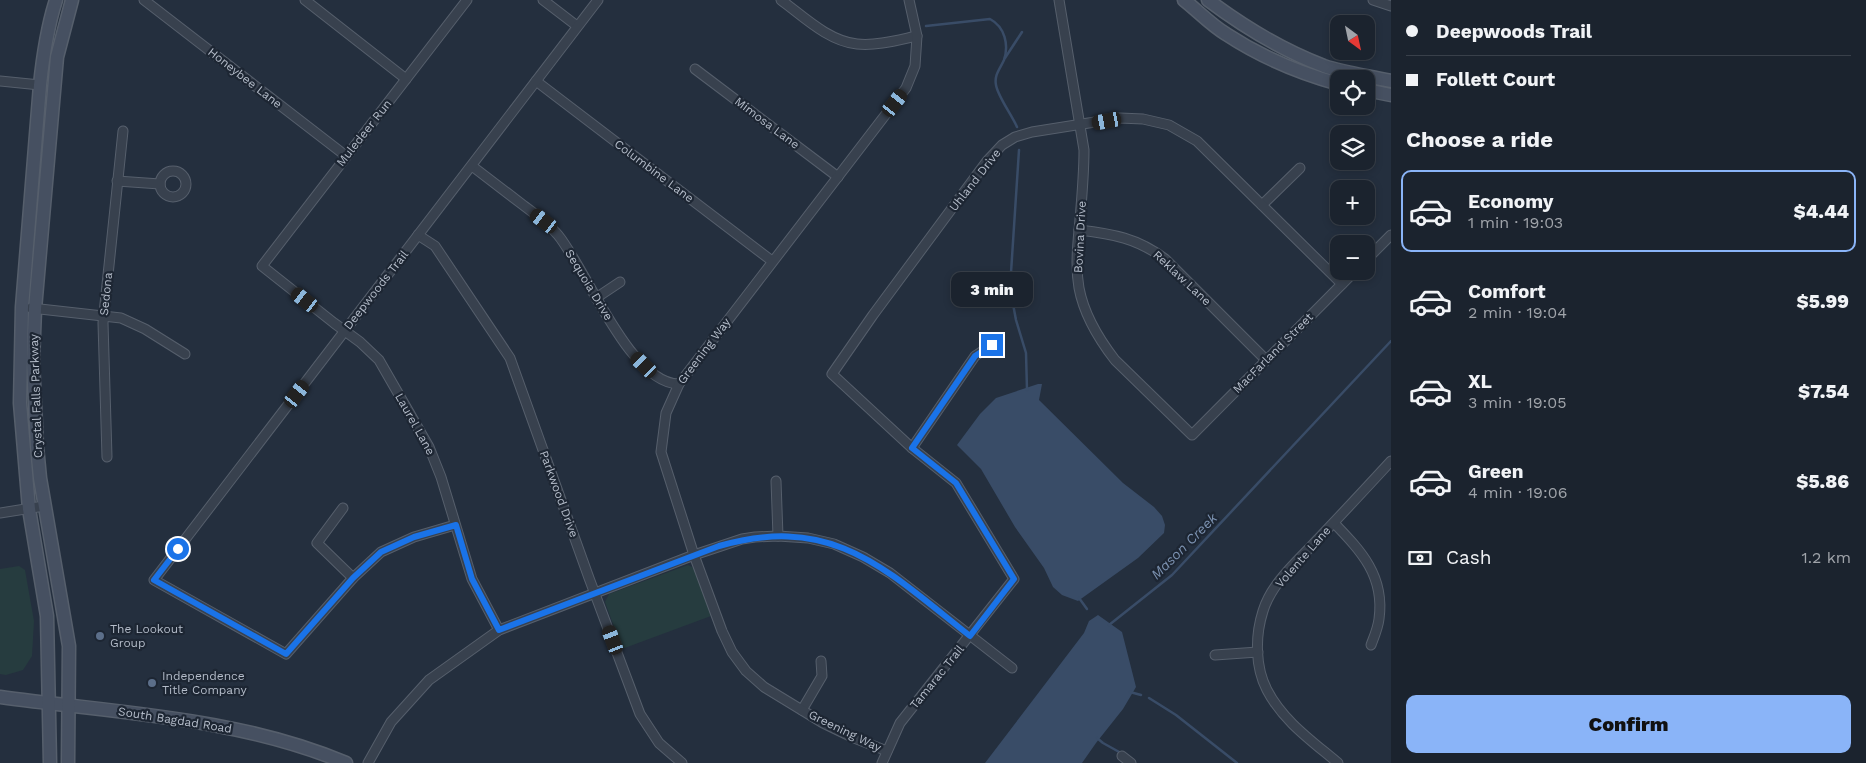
<!DOCTYPE html>
<html lang="en">
<head>
<meta charset="utf-8">
<style>
  body { margin:0; font-family:"Work Sans",sans-serif; background:#282f3a; color:#f1f3f6; height:100vh; display:flex; flex-direction:column; font-size:19px; white-space:nowrap }
  * { box-sizing:border-box; margin:0 }
  p { font-size:16px; color:#a0a4aa }
  .icon { flex:none; width:28px; height:28px; fill:none; stroke:currentColor; stroke-width:2; stroke-linecap:round; stroke-linejoin:round }
  .map { position:relative; flex:1; overflow:hidden }
  .details { display:flex; flex-direction:column; background:#1b232e; width:475px }
  .details>* { flex:none }
  .top-card { display:grid; align-content:center; height:110px; padding:0 15px; background:#1b232e }
  .needle { width:32px; rotate:147deg }
  .controls { position:absolute; left:1330px; top:15px; display:grid; gap:10px }
  .controls a { display:grid; place-items:center; width:45px; height:45px; border-radius:10px; background:#1b232e; box-shadow:0 2px 8px #0003,0 0 0 1px #39404a; font-size:25px }
  .end { position:absolute; width:22px; height:22px; margin:-11px; border:6px solid #1a73e8; background:#fff; box-shadow:0 0 0 2px #fff }
  .from { border-radius:50% }
  .bubble { position:absolute; height:35px; border-radius:10px; background:#1b232e; box-shadow:0 2px 8px #0003,0 0 0 1px #39404a; font-size:16px; font-weight:800; line-height:35px; text-align:center }
  .car { position:absolute; width:15px; height:30px; margin:-15px -8px; border-radius:6px; box-shadow:0 0 4px 1px #0007; background:linear-gradient(#222 24%,#8ab4d8 0 40%,#222 0 76%,#8ab4d8 0 86%,#222 0) }
  .top-card b { display:flex; align-items:center; gap:18px; height:48px; font-size:19px }
  .top-card b+b { border-top:1px solid #39404a }
  .top-card i { width:12px; height:12px; background:#f1f3f6 }
  ul { padding:0; list-style:none }
  li { display:flex; align-items:center; gap:15px; height:82px; margin:0 10px 8px; padding:0 5px; border:2px solid transparent; border-radius:10px }
  li div { flex:1 }
  li b { display:block; font-size:19px }
  li em { font-style:normal; font-weight:800 }
  li.on { border-color:#8ab4f8 }
  li>.icon { width:45px; height:45px; stroke-width:1.5 }
  h2 { padding:0 15px; font-size:22px; line-height:60px }
  .pay { display:flex; align-items:center; gap:12px; height:55px; padding:0 15px; font-size:19px }
  .pay p { margin-inline-start:auto }
  .action { display:flex; gap:10px; margin-top:auto; padding:10px 15px }
  .action a { flex:1; height:58px; border-radius:10px; background:#8ab4f8; color:#111; font-size:20px; font-weight:800; line-height:58px; text-align:center }
  main { display:flex; flex:1; min-height:0 }
  .map>svg:first-child { display:block }
  .green { fill:#263c3f }
  .water { fill:#394c67 }
  .lines { fill:none; stroke-linecap:round; stroke-linejoin:round }
  .stream { stroke:#394c67; stroke-width:2.5 }
  .minor-casing { stroke:#565f6c; stroke-width:11 }
  .secondary-casing { stroke:#565f6c; stroke-width:15 }
  .minor { stroke:#38414e; stroke-width:9 }
  .secondary { stroke:#465061; stroke-width:12 }
  .route { stroke:#1a73e8; stroke-width:6 }
  .service-dot { fill:#5c6f8a; stroke:#1d2633; stroke-width:2 }
  .labels { text-anchor:middle; stroke-width:4.5; stroke-linejoin:round; paint-order:stroke }
  .street-label { font-size:12px; fill:#b4bcc9; stroke:#1d2633 }
  .poi-label { font-size:12px; fill:#b4bcc9; stroke:#1d2633; text-anchor:start }
  .water-label { font-size:14px; font-style:italic; fill:#7c92b1; stroke:#1d2633 }
</style>
</head>
<body>
<main>
<div class="map">
<svg width="1391" height="763" viewBox="0 0 1391 763">
  <rect width="100%" height="100%" fill="#242f3e"/>
  <g class="green">
    <polygon points="688,565 692,567 695,570 711,616 622,649 605,602 609,594"/>
    <polygon points="19,566 25,570 34,621 32,656 23,670 6,675 0,674 0,569"/>
  </g>
  <g class="water">
    <polygon points="1038,384 1042,384 1039,400 1123,483 1154,507 1162,516 1165,525 1164,533 1138,558 1078,601 1062,595 1053,587 1044,568 1015,527 981,469 957,445 980,414 996,398"/>
    <polygon points="1098,615 1122,632 1136,687 1123,709 1096,743 1082,763 985,763 1084,633 1089,621"/>
  </g>
  <g class="lines">
    <g class="stream">
      <path d="M926,26L990,19C1005,27 1009,45 1004,60C1000,69 994,75 996,85C998,97 1012,115 1017,127"/>
      <polyline points="1005,58 1022,32"/>
      <polyline points="1019,150 1010,288 1016,320 1026,353 1027,390"/>
      <polyline points="1079,598 1087,609"/>
      <polyline points="1109,625 1172,575 1391,341"/>
      <polyline points="1130,692 1141,695"/>
      <polyline points="1149,698 1176,715 1237,763"/>
      <polyline points="1097,738 1103,743 1121,753"/>
    </g>
    <g class="minor-casing">
      <g id="minor">
        <polyline points="144,0 346,156"/>
        <polyline points="305,0 406,79"/>
        <polyline points="467,0 262,266 334,323 360,342 379,360 429,447 441,477 472,579 499,630"/>
        <polyline points="543,0 577,26"/>
        <path d="M781,0C803,16 828,41 857,44C877,46 898,40 917,36"/>
        <path d="M1059,0L1084,150C1084,173 1082,196 1080,219C1078,242 1075,265 1079,288C1084,315 1098,338 1115,360L1192,435L1355,271"/>
        <polyline points="1373,0 1391,6"/>
        <polyline points="695,69 838,177"/>
        <polyline points="0,81 40,85"/>
        <polyline points="536,81 772,261"/>
        <path d="M472,166C489,179 506,192 523,205C535,214 548,223 558,235C586,269 630,384 679,384"/>
        <circle cx="173" cy="184" r="13"/>
        <polyline points="117,181 160,184"/>
        <polyline points="1262,205 1300,168"/>
        <path d="M1079,230C1113,234 1137,238 1165,259L1266,360"/>
        <polyline points="418,235 435,246 510,358 589,578 640,714 659,743 682,763"/>
        <polyline points="1366,260 1391,235"/>
        <polyline points="596,298 620,282"/>
        <polyline points="31,308 121,318 145,329 185,354"/>
        <polyline points="912,448 975,356 992,345"/>
        <polyline points="107,457 103,323 123,131"/>
        <polyline points="776,481 778,536"/>
        <polyline points="343,508 317,543 353,578"/>
        <polyline points="0,513 44,506"/>
        <path d="M1334,523C1361,551 1385,576 1379,619C1378,628 1374,637 1371,645"/>
        <polyline points="455,525 414,537 381,552 353,578 286,654 154,580 598,0"/>
        <polyline points="1215,655 1258,652"/>
        <polyline points="802,710 822,676 821,661"/>
        <polyline points="887,751 854,738 823,723 764,687 746,671 732,652 722,631 694,555 661,452 666,413 679,384 906,88 915,66 917,36 909,0"/>
        <polyline points="1122,756 1131,763"/>
        <polyline points="368,763 391,722 429,680 499,630 694,555 742,539 755,537 778,536 808,538 834,544 863,557 890,573 1012,668"/>
        <polyline points="882,763 900,723 1014,579 956,483 912,448 832,374 873,315 987,161 1002,145 1015,137 1032,132 1120,118 1143,119 1169,125 1197,141 1342,284"/>
        <path d="M1338,763C1312,741 1283,721 1267,690C1255,667 1255,636 1263,611C1272,582 1298,561 1318,539C1343,513 1367,487 1391,461"/>
      </g>
    </g>
    <g class="secondary-casing">
      <g id="secondary">
        <path d="M1184,0C1198,11 1211,25 1226,34C1261,57 1299,73 1339,84"/>
        <path d="M1208,0C1244,27 1282,50 1324,66C1345,73 1369,76 1391,81"/>
        <polyline points="1366,90 1391,95"/>
        <path d="M0,697C116,713 237,717 346,763"/>
        <path d="M50,763L47,616L29,509L20,403L22,307L40,85C43,56 47,28 56,0"/>
        <polyline points="68,763 69,646 40,478 37,447 33,361 35,309 57,57 72,0"/>
      </g>
    </g>
    <use href="#minor" class="minor"/>
    <use href="#secondary" class="secondary"/>
  </g>
  <g class="lines">
    <path class="route" d="M178,549L154,580L286,654L353,578L381,552L414,537L456,525L472,579L499,630L719,546C834,513 886,570 970,636L1014,579L956,483L912,448L975,356L992,345"/>
  </g>
  <g class="service-dot">
    <circle cx="100" cy="636" r="5"/>
    <circle cx="152" cy="683" r="5"/>
  </g>
  <g class="labels">
    <g class="street-label">
      <text transform="translate(245 78) rotate(38)" y="4">Honeybee Lane</text>
      <text transform="translate(767 123) rotate(37)" y="4">Mimosa Lane</text>
      <text transform="translate(364 133) rotate(-52)" y="4">Muledeer Run</text>
      <text transform="translate(654 171) rotate(37)" y="4">Columbine Lane</text>
      <text transform="translate(975 180) rotate(-52)" y="4">Uhland Drive</text>
      <text transform="translate(1080 237) rotate(-87)" y="4">Bovina Drive</text>
      <text transform="translate(1182 278) rotate(43)" y="4">Reklaw Lane</text>
      <text transform="translate(589 285) rotate(59)" y="4">Sequoia Drive</text>
      <text transform="translate(376 290) rotate(-52)" y="4">Deepwoods Trail</text>
      <text transform="translate(106 294) rotate(-84)" y="4">Sedona</text>
      <text transform="translate(704 351) rotate(-53)" y="4">Greening Way</text>
      <text transform="translate(1273 353) rotate(-45)" y="4">MacFarland Street</text>
      <text transform="translate(36 396) rotate(-92)" y="4">Crystal Falls Parkway</text>
      <text transform="translate(415 424) rotate(61)" y="4">Laurel Lane</text>
      <text transform="translate(559 494) rotate(70)" y="4">Parkwood Drive</text>
      <text transform="translate(1303 557) rotate(-49)" y="4">Volente Lane</text>
      <text transform="translate(937 677) rotate(-51)" y="4">Tamarac Trail</text>
      <text transform="translate(175 720) rotate(9)" y="4">South Bagdad Road</text>
      <text transform="translate(845 731) rotate(26)" y="4">Greening Way</text>
    </g>
    <g class="poi-label">
      <text x="110" y="633">The Lookout<tspan x="110" dy="14">Group</tspan></text>
      <text x="162" y="680">Independence<tspan x="162" dy="14">Title Company</tspan></text>
    </g>
    <g class="water-label">
      <text transform="translate(1184 546) rotate(-45)" y="5">Mason Creek</text>
    </g>
  </g>
</svg>
<div class="controls">
<a><svg class="needle" viewBox="-14 -14 28 28"><path d="M0-13l5 13h-10z" fill="#e53935"/><path d="M0 13l5-13h-10z" fill="#a0a4aa"/></svg></a>
<a><svg class="icon" aria-label="locate" viewBox="0 0 24 24"><circle cx="12" cy="12" r="6"/><path d="M12 2v4M12 18v4M2 12h4M18 12h4"/></svg></a>
<a><svg class="icon" aria-label="layers" viewBox="0 0 24 24"><path d="M12 4l9 5-9 5-9-5zM3 14l9 5 9-5"/></svg></a>
<a>+</a>
<a>−</a>
</div>
<i class="end from" style="left:178px;top:549px"></i>
<i class="end" style="left:992px;top:345px"></i>
<div class="bubble" style="left:951px;top:272px;width:82px">3 min</div>
<i class="car" style="left:895px;top:103px;rotate:38deg"></i>
<i class="car" style="left:1107px;top:121px;rotate:260deg"></i>
<i class="car" style="left:544px;top:221px;rotate:307deg"></i>
<i class="car" style="left:305px;top:300px;rotate:308deg"></i>
<i class="car" style="left:644px;top:365px;rotate:314deg"></i>
<i class="car" style="left:297px;top:394px;rotate:37deg"></i>
<i class="car" style="left:613px;top:640px;rotate:339deg"></i>
</div>
<section class="details">
<div class="top-card">
<b><i class="from"></i>Deepwoods Trail</b>
<b><i></i>Follett Court</b>
</div>
<h2>Choose a ride</h2>
<ul>
<li class="on"><svg class="icon" aria-label="car" viewBox="0 0 24 24"><path d="M5 17H2v-5l4-1 3-4h7l3 4 3 1v5h-3M9 17h6M6 11h13"/><circle cx="7" cy="17" r="2"/><circle cx="17" cy="17" r="2"/></svg><div><b>Economy</b><p>1 min · 19:03</p></div><em>$4.44</em></li>
<li><svg class="icon" aria-label="car" viewBox="0 0 24 24"><path d="M5 17H2v-5l4-1 3-4h7l3 4 3 1v5h-3M9 17h6M6 11h13"/><circle cx="7" cy="17" r="2"/><circle cx="17" cy="17" r="2"/></svg><div><b>Comfort</b><p>2 min · 19:04</p></div><em>$5.99</em></li>
<li><svg class="icon" aria-label="car" viewBox="0 0 24 24"><path d="M5 17H2v-5l4-1 3-4h7l3 4 3 1v5h-3M9 17h6M6 11h13"/><circle cx="7" cy="17" r="2"/><circle cx="17" cy="17" r="2"/></svg><div><b>XL</b><p>3 min · 19:05</p></div><em>$7.54</em></li>
<li><svg class="icon" aria-label="car" viewBox="0 0 24 24"><path d="M5 17H2v-5l4-1 3-4h7l3 4 3 1v5h-3M9 17h6M6 11h13"/><circle cx="7" cy="17" r="2"/><circle cx="17" cy="17" r="2"/></svg><div><b>Green</b><p>4 min · 19:06</p></div><em>$5.86</em></li>
</ul>
<div class="pay"><svg class="icon" aria-label="cash" viewBox="0 0 24 24"><path d="M3 7h18v10H3z"/><circle cx="12" cy="12" r="2"/></svg>Cash<p>1.2 km</p></div>
<div class="action"><a>Confirm</a></div>
</section>
</main>
</body>
</html>
